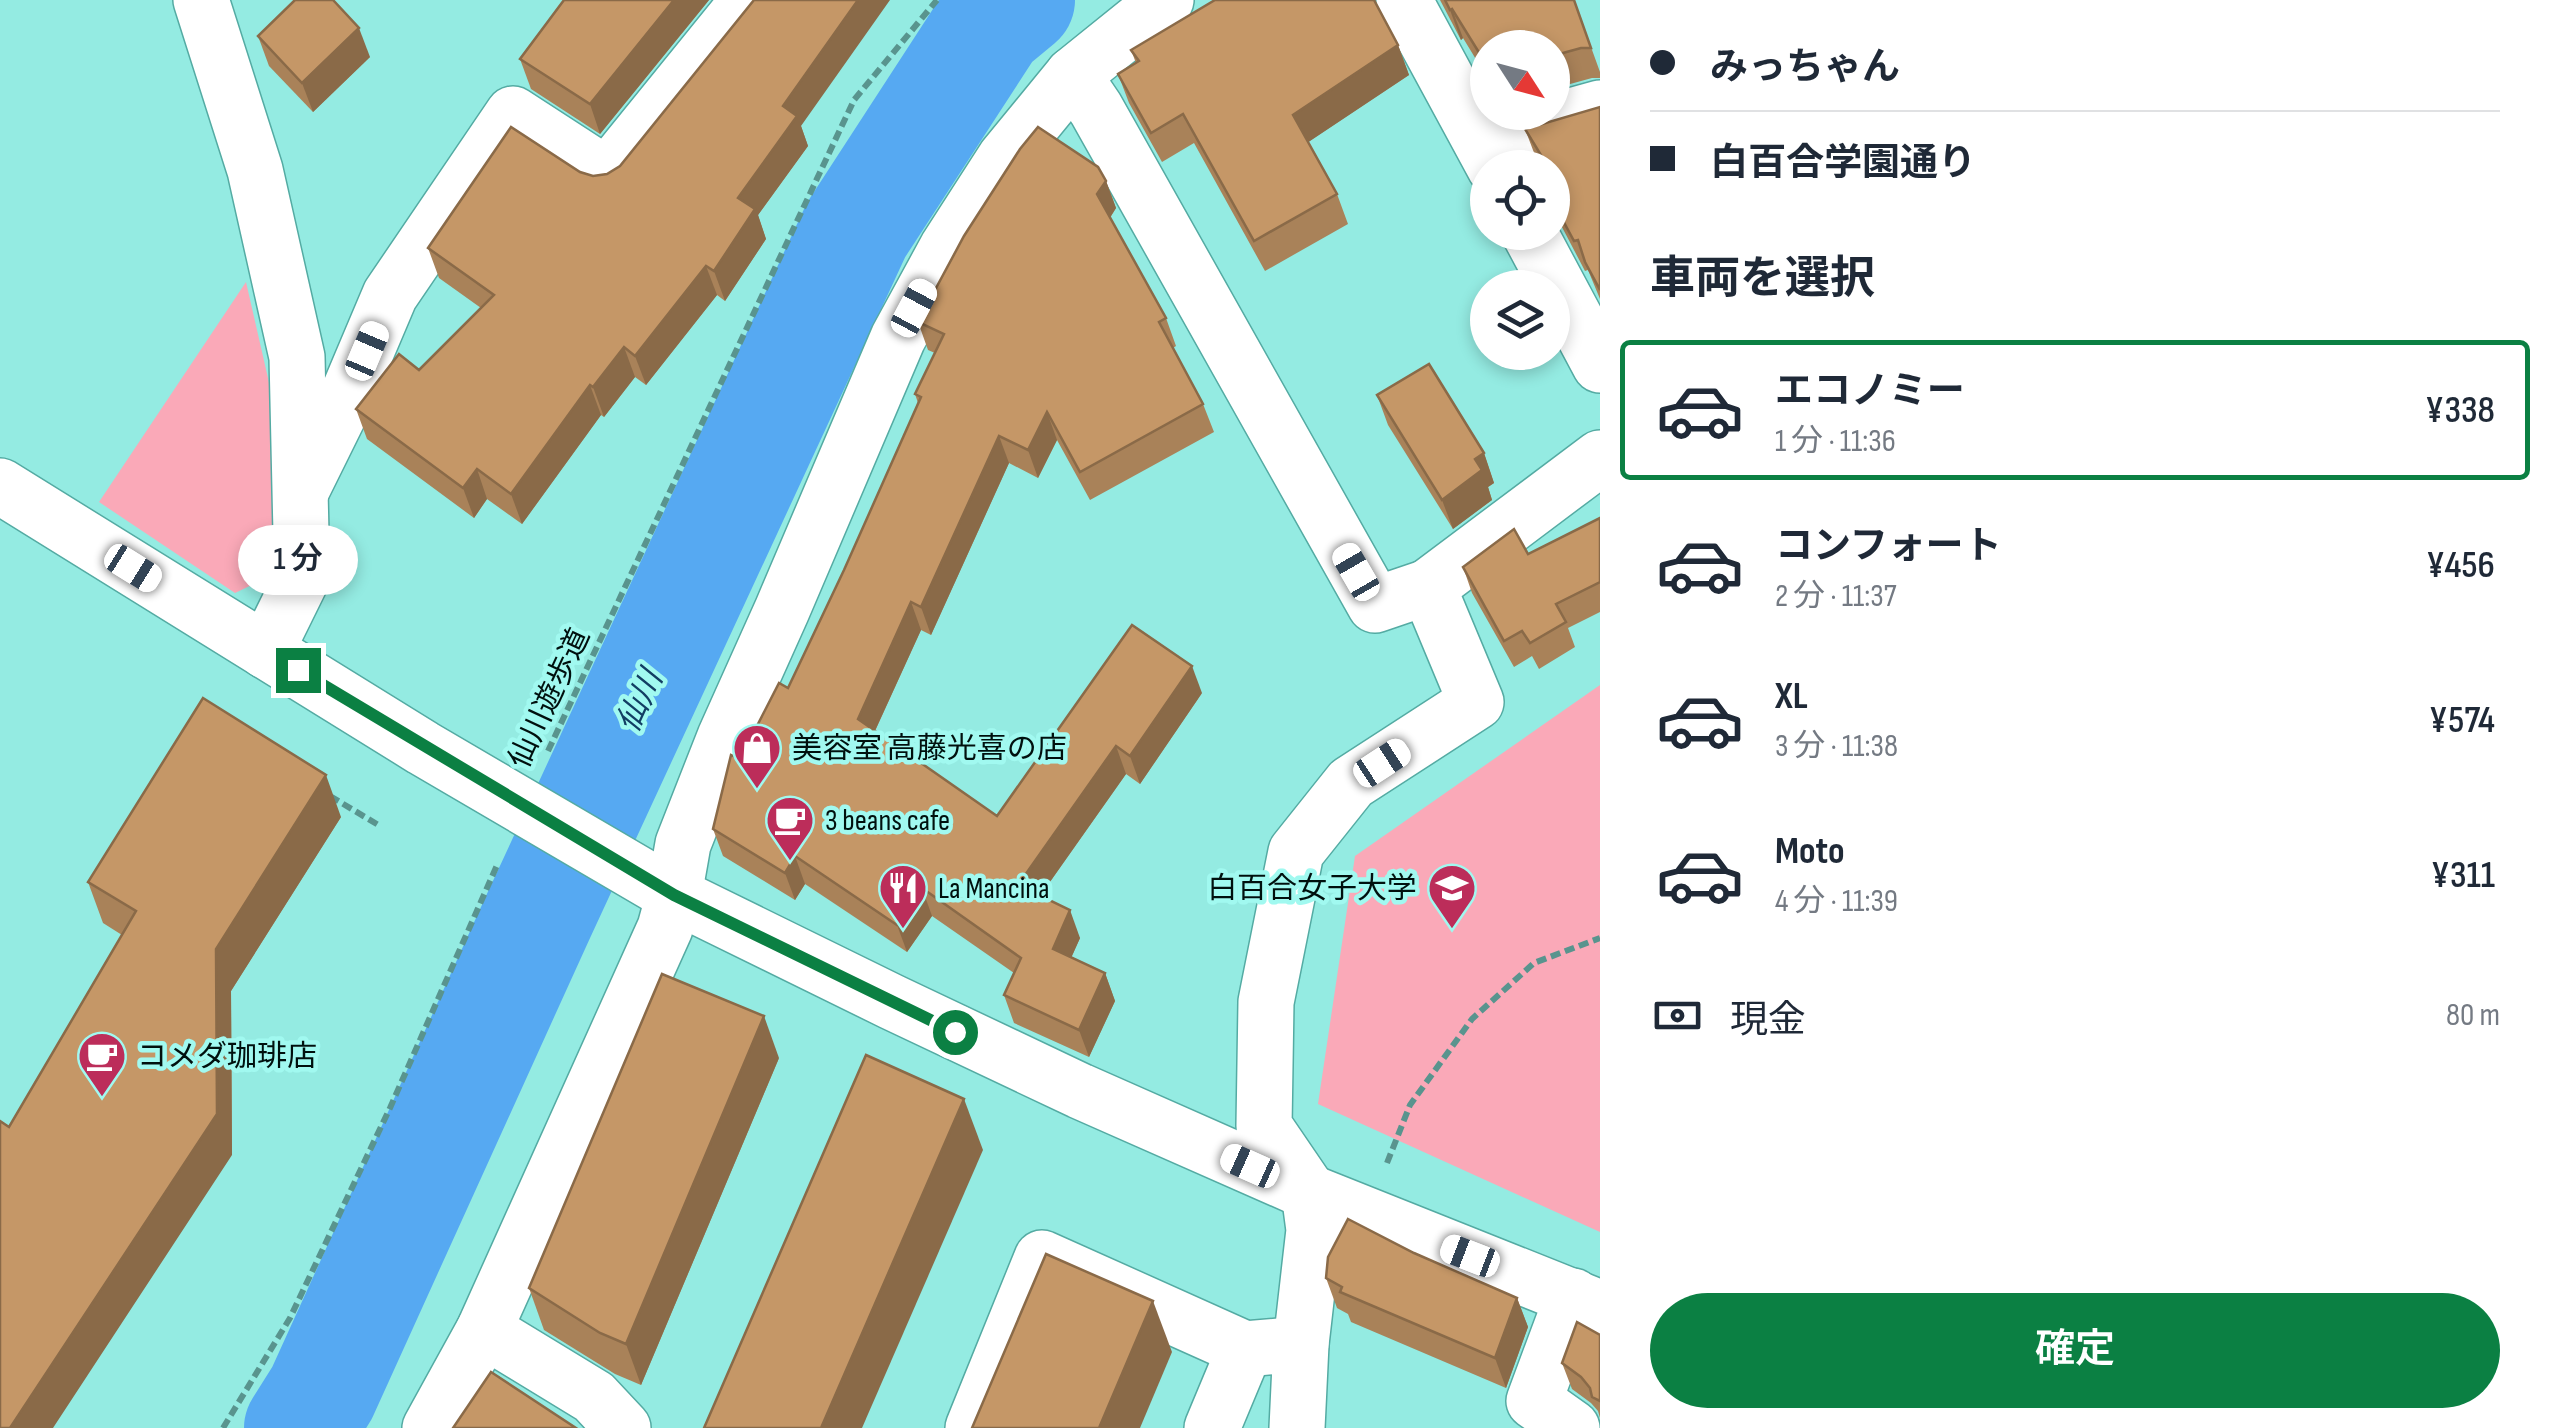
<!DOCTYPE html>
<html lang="ja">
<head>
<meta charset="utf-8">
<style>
  body { margin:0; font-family:"Sofia Sans Condensed","Noto Sans JP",sans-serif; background:#f2f2f3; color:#1f2937; height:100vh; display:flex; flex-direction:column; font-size:38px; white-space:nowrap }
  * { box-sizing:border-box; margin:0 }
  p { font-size:32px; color:#747a83 }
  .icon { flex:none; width:55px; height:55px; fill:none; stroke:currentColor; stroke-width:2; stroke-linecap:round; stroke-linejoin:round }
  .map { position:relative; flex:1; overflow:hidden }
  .drawer { display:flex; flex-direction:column; background:#fff; width:950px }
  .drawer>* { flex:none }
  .top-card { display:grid; align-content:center; height:220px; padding:0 50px; background:#fff }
  .needle { width:65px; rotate:126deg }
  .buttons { position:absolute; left:1470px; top:30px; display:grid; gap:20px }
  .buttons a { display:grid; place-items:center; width:100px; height:100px; border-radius:50%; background:#fff; box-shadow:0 5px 15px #0003; font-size:50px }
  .end { position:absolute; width:45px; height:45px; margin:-22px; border:12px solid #0b8043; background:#fff; box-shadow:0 0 0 5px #fff }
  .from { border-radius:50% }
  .bubble { position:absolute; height:70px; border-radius:35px; background:#fff; box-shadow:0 5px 15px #0003; font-size:32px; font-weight:600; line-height:70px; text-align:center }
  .car { position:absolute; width:30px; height:60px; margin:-30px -15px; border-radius:12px; box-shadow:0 0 8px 2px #0007; background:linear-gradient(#fff 24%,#345 0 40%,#fff 0 76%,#345 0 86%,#fff 0) }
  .top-card b { display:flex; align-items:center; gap:35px; height:95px; font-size:38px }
  .top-card b+b { border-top:2px solid #e0e1e3 }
  .top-card i { width:25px; height:25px; background:#1f2937 }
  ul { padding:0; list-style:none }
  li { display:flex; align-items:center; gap:30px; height:140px; margin:0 20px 15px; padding:0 30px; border:5px solid transparent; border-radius:10px }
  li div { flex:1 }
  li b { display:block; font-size:38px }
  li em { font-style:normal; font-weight:600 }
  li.active { border-color:#0b8043 }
  li>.icon { width:90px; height:90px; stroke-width:1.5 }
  h2 { padding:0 50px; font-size:45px; line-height:120px }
  .pay { display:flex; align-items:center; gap:25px; height:110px; padding:0 50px; font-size:38px }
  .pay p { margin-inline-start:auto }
  .action { display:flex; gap:20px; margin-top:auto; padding:20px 50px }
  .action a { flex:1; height:115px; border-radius:60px; background:#0b8043; color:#fff; font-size:40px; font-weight:600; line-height:115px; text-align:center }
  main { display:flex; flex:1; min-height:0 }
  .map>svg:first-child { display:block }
  .green { fill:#faa9b8 }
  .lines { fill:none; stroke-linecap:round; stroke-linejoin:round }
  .river { stroke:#56a9f2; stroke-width:112 }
  .minor-casing { stroke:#54aba3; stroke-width:58 }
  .path { stroke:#59948e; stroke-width:6; stroke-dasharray:10 5; stroke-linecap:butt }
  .minor { stroke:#fff; stroke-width:55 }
  .wall { fill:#a98259 }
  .shaded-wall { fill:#8a6a48 }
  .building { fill:#c59767; stroke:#8a6a48; stroke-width:2.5 }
  .route { stroke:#0b8043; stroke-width:12 }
  .labels { text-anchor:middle; stroke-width:9; stroke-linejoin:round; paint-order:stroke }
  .street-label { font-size:30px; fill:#00100e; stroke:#a1f9f0 }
  .poi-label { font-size:30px; fill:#00100e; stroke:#a1f9f0; text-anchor:start }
  .water-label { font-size:32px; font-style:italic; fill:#123e63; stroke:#a1f9f0 }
</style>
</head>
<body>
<main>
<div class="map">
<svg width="1600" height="1428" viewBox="0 0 1600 1428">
  <rect width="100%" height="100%" fill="#94ebe2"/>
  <g class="green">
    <polygon points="246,282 273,400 273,575 235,593 99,502"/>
    <polygon points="1600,685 1600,1232 1318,1104 1355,856"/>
  </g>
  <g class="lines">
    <polyline class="river" points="300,1428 322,1393 538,917 856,230 990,24 1019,0"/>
    <g class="minor-casing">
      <g id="minor">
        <polyline points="201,0 255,170 297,357 302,578 266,651"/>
        <polyline points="1404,0 1495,168"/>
        <polyline points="1073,75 1096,109 1375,605 1428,587"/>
        <polyline points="1481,141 1600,108"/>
        <polyline points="1529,232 1600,365"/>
        <polyline points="0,486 423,748 674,895 892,1002 1080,1091 1309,1192 1600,1308"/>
        <polyline points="301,491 343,406 390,295 513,114 607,175 749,0"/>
        <polyline points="484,1330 594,1397 623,1428"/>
        <polyline points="430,1428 484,1330 665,928 674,895 683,844 725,737 782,610 898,338 947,248 1005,158 1073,75 1166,0"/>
        <polyline points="973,1428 1042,1258 1245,1349 1301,1344"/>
        <polyline points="1212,1428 1245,1349"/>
        <polyline points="1297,1428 1301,1344 1314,1230 1309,1192 1264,1126 1266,1002 1296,852 1351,783 1476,702 1428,587 1600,458"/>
        <polyline points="1572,1428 1534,1401 1573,1296"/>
      </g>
    </g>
    <g class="path">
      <polyline points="548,751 854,100 937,0"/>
      <polyline points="330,796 380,826"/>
      <polyline points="1387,1163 1410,1105 1472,1019 1534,963 1600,938"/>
      <polyline points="223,1428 290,1318 390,1108 498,863"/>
    </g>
    <use href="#minor" class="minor"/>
  </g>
  <g class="wall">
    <polygon points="564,0 709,0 600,134 531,89 520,59"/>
    <polygon points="1440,0 1574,0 1600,72 1600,78 1592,78 1552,89 1552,48 1488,48 1488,79 1463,38 1461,40"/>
    <polygon points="258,36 370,57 313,112 269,66"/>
    <polygon points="1398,45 1409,75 1308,142 1337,194 1348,224 1265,271 1194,143 1162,162 1129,103 1118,74 1136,63 1131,50"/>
    <polygon points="1600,107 1600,299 1588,270 1585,271 1552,208 1552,168 1541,167 1536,158 1525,129"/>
    <polygon points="801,126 808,146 758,215 766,239 725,301 717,295 646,385 635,377 604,417 601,415 522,524 487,499 474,518 367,439 356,409 419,370 481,308 439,278 428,248 580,172 593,176 607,174 620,166"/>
    <polygon points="1106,181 1116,208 1110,218 1166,318 1176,346 1173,348 1203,404 1214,432 1090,500 1057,440 1038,478 1009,463 931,635 921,630 875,731 997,816 1202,693 1140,784 1126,774 1040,896 1080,938 1071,958 1105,973 1115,1001 1089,1057 1014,1023 1004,995 1014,973 932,916 907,952 805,884 795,900 723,856 713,829 740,759 788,688 844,570 918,403 915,394 935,353 928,350 918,322"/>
    <polygon points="1377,395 1484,453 1494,483 1488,487 1492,500 1453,529 1388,425"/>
    <polygon points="1600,518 1600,612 1568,628 1575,647 1539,669 1532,656 1514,667 1472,593 1463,567 1528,554"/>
    <polygon points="341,817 231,991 232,1155 9,1127 122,935 103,923 88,882"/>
    <polygon points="779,1058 641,1385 615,1374 544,1330 529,1288"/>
    <polygon points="1414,1253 1517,1298 1528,1327 1506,1388 1351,1322 1348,1314 1337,1308 1326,1278"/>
    <polygon points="1600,1335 1600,1418 1598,1411 1591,1403 1572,1389 1562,1363"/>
  </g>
  <g class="shaded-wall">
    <polygon points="674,0 709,0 600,134 590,104"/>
    <polygon points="858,0 890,0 801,126 808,146 758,215 766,239 725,301 714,271 738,198 783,106"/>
    <polygon points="1452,9 1463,38 1461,40 1450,10"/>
    <polygon points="359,28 370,57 313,112 302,83"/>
    <polygon points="1398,45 1409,75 1304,145 1293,115"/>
    <polygon points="1106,181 1116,208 1107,222 1097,194"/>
    <polygon points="706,266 717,295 646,385 635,356"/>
    <polygon points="624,347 635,377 604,417 593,387"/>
    <polygon points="590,385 601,415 522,524 511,494"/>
    <polygon points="1047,412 1057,440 1038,478 1028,450"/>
    <polygon points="999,436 1009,463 931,635 921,607"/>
    <polygon points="1484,453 1494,483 1488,487 1492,500 1453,529 1442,500 1475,459"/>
    <polygon points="477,469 487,499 474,518 463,488"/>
    <polygon points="911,602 921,630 868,746 858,719"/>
    <polygon points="1192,666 1202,693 1140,784 1130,756"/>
    <polygon points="1116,746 1126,774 1028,913 1018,885"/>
    <polygon points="326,775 341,817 231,991 232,1155 53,1428 10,1428 216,949"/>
    <polygon points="795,856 805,884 795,900 785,873"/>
    <polygon points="922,888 932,916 907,952 897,925"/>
    <polygon points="1070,910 1080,938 1063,976 1053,949"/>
    <polygon points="1105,973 1115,1001 1089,1057 1079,1030"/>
    <polygon points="764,1016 779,1058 641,1385 626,1344"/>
    <polygon points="964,1099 983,1150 862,1428 821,1428"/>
    <polygon points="1517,1298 1528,1327 1506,1388 1495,1358"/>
    <polygon points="1153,1301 1172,1352 1140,1428 1099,1428"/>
  </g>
  <g class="building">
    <polygon points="295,0 333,0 359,28 302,83 258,36"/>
    <polygon points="564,0 674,0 590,104 520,59"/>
    <polygon points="754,0 858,0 783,106 797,116 738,198 755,209 714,271 706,266 635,356 624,347 593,387 590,385 511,494 477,469 463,488 356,409 399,354 419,370 494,295 428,248 511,127 580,172 593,176 607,174 620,166"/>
    <polygon points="1215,0 1374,0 1398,45 1293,115 1337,194 1254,241 1183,114 1151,133 1118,74 1139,61 1131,50"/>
    <polygon points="1445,0 1574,0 1591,48 1581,48 1552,56 1552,48 1488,48 1488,67 1452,9 1450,10"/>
    <polygon points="1600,107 1600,290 1585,262 1578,240 1574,241 1552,200 1552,168 1540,168 1547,165 1525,129"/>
    <polygon points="1038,127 1098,167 1106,181 1097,194 1166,318 1159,322 1203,404 1080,472 1047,412 1028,450 999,436 921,607 911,602 858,719 997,816 1132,625 1192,666 1130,756 1116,746 1018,885 1070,910 1053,949 1105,973 1079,1030 1004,995 1021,958 922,888 897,925 795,856 785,873 713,829 731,755 740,759 779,683 788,688 844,570 921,397 915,394 944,334 918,322 921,316 964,236 1020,149"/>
    <polygon points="1429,364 1484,453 1475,459 1482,470 1442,500 1377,395"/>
    <polygon points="1600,518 1600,582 1556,604 1566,622 1530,643 1522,631 1504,641 1463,567 1514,529 1528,554"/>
    <polygon points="203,698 326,775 216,949 217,1114 10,1428 0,1428 0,1121 9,1127 136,911 88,882"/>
    <polygon points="662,974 764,1016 626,1344 600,1333 529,1288"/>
    <polygon points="866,1055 964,1099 821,1428 704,1428"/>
    <polygon points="1348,1219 1414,1253 1517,1298 1495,1358 1340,1292 1342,1287 1326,1278 1328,1257"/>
    <polygon points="1046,1254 1153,1301 1099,1428 972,1428"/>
    <polygon points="1577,1322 1600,1335 1600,1401 1592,1397 1590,1388 1581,1377 1562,1363"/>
    <polygon points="491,1372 576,1428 453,1428"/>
  </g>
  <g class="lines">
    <polyline class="route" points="298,670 674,895 955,1032"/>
  </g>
  <defs>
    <g id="shop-pin" transform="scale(2.5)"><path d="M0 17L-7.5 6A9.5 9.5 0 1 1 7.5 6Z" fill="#bc2d5a" stroke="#a1f9f0"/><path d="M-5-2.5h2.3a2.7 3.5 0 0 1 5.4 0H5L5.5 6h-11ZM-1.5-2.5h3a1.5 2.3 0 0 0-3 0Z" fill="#fff"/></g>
    <g id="cafe-pin" transform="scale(2.5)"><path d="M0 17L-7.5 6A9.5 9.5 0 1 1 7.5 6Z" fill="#bc2d5a" stroke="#a1f9f0"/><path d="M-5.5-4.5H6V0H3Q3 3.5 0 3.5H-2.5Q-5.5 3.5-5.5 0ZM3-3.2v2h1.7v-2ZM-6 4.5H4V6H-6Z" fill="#fff"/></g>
    <g id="restaurant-pin" transform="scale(2.5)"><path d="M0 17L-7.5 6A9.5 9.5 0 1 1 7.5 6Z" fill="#bc2d5a" stroke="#a1f9f0"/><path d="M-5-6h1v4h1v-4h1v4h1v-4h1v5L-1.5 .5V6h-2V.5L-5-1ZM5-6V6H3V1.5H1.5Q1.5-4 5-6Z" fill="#fff"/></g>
    <g id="university-pin" transform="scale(2.5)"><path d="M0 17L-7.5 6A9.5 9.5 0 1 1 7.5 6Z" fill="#bc2d5a" stroke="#a1f9f0"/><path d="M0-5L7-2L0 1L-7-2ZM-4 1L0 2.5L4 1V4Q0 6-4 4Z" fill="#fff"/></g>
  </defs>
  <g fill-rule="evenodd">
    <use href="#shop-pin" x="757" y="748"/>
    <use href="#cafe-pin" x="790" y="820"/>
    <use href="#restaurant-pin" x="903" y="888"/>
    <use href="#university-pin" x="1452" y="888"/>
    <use href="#cafe-pin" x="102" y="1056"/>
  </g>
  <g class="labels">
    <g class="street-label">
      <text transform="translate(549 698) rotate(-65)" y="10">仙川遊歩道</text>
    </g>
    <g class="poi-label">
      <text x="792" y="758">美容室 高藤光喜の店</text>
      <text x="825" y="830">3 beans cafe</text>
      <text x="938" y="898">La Mancina</text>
      <text x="1417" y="898" text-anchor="end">白百合女子大学</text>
      <text x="137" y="1066">コメダ珈琲店</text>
    </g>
    <g class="water-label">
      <text transform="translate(639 701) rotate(-65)" y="11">仙川</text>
    </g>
  </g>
</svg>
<div class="buttons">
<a><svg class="needle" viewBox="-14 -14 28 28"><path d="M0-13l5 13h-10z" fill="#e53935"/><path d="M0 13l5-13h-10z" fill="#747a83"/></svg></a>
<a><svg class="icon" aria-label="locate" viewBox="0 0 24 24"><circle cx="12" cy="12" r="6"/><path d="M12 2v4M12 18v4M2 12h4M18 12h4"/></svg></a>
<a><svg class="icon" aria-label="layers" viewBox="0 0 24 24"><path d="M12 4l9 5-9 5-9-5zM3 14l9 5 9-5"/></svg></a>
</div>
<i class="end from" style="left:955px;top:1032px"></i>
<i class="end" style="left:298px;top:670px"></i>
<div class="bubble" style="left:238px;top:525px;width:120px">1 分</div>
<i class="car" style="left:914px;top:308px;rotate:28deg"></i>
<i class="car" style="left:367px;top:351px;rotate:23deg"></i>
<i class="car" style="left:133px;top:568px;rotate:122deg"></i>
<i class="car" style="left:1356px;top:572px;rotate:330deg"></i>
<i class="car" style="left:1382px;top:763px;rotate:57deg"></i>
<i class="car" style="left:1250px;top:1166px;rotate:294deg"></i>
<i class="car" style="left:1470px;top:1256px;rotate:291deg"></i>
</div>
<section class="drawer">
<div class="top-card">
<b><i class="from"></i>みっちゃん</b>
<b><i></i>白百合学園通り</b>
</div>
<h2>車両を選択</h2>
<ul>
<li class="active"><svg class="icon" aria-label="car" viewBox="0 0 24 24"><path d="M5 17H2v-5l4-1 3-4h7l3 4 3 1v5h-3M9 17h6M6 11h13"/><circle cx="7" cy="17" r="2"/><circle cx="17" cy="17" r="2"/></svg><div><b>エコノミー</b><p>1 分 · 11:36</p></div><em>¥338</em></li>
<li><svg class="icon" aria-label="car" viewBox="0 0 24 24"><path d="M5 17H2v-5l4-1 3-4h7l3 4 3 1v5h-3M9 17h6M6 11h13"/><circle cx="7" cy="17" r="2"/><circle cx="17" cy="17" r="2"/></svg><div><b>コンフォート</b><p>2 分 · 11:37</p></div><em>¥456</em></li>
<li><svg class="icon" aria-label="car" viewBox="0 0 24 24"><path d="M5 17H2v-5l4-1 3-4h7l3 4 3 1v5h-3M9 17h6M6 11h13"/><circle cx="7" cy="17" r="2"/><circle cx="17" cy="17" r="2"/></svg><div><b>XL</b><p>3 分 · 11:38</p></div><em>¥574</em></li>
<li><svg class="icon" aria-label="car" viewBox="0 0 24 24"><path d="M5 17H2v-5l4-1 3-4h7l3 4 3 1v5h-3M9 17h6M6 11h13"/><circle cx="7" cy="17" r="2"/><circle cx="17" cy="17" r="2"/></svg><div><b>Moto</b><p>4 分 · 11:39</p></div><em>¥311</em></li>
</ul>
<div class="pay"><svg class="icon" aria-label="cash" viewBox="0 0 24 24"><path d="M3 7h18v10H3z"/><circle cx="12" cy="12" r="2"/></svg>現金<p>80 m</p></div>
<div class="action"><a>確定</a></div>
</section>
</main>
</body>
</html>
